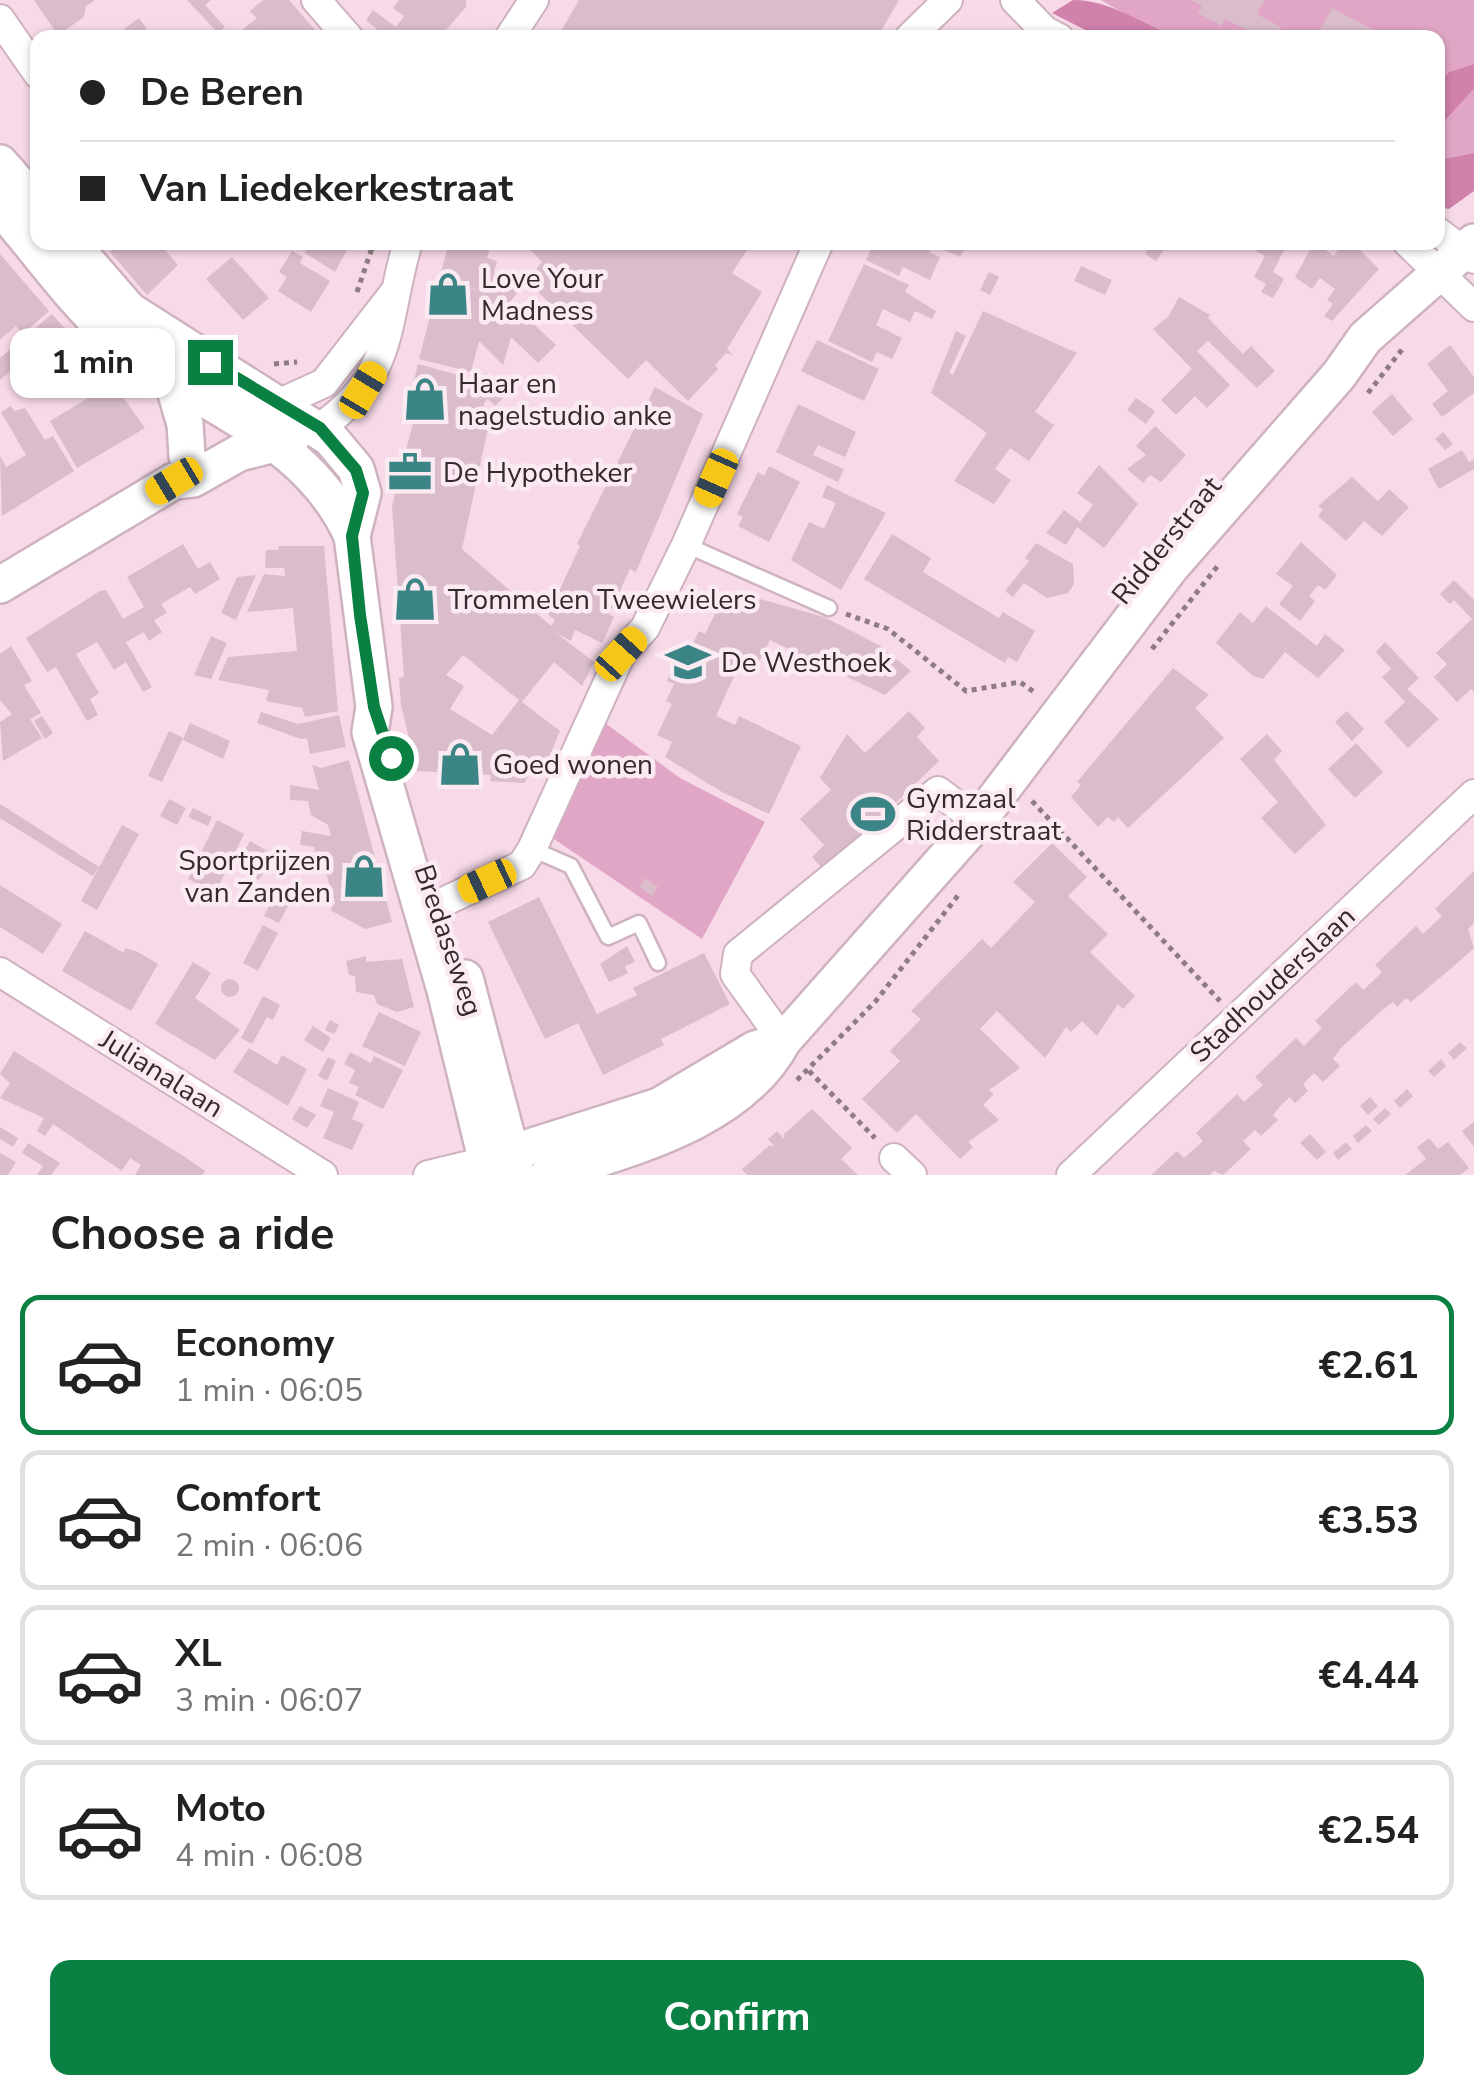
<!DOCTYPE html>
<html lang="en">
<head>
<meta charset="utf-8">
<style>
  body { margin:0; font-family:"Nunito Sans",sans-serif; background:#f6f6f6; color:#222; height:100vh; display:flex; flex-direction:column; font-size:38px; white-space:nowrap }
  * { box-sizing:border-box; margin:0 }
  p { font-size:32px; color:#767676 }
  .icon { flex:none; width:55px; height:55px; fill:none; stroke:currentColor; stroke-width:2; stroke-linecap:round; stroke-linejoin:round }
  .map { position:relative; height:1175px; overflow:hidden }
  .details { display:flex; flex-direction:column; background:#fff; flex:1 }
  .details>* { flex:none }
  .top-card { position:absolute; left:30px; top:30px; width:1415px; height:220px; border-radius:20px; box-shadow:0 2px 8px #0004; display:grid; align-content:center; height:220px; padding:0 50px; background:#fff }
  .end { position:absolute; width:45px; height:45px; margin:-22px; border:12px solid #0b8043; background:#fff; box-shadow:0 0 0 5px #fff }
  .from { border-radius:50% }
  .bubble { position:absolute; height:70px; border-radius:20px; background:#fff; box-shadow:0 2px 8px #0004; font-size:32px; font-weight:700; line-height:70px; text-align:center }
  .car { position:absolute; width:30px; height:60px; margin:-30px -15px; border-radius:12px; box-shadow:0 0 8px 2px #0007; background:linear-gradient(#f5c518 24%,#345 0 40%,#f5c518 0 76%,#345 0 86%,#f5c518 0) }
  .top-card b { display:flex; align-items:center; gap:35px; height:95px; font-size:38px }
  .top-card b+b { border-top:2px solid #e0e0e0 }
  .top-card i { width:25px; height:25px; background:#222 }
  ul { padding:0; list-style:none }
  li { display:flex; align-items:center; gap:30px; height:140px; margin:0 20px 15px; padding:0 30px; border:5px solid #e0e0e0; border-radius:20px }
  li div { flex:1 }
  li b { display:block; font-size:38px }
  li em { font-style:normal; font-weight:700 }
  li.current { border-color:#0b8043 }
  li>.icon { width:90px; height:90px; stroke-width:1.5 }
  h2 { padding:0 50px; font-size:45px; line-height:120px }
  .action { display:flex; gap:20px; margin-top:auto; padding:20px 50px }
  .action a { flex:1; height:115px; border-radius:20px; background:#0b8043; color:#fff; font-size:40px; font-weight:700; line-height:115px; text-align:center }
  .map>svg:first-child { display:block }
  .green { fill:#e1a6c5 }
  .forest { fill:#d081ac }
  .building { fill:#dabccb; fill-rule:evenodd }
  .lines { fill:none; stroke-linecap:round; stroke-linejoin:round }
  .service-casing { stroke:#ceb2c0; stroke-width:19 }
  .minor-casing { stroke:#ceb2c0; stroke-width:32 }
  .tertiary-casing { stroke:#ceb2c0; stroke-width:40 }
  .path { stroke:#8f7b84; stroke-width:5; stroke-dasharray:5 5; stroke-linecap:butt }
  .service { stroke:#fff; stroke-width:14 }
  .minor { stroke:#fff; stroke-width:28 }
  .tertiary { stroke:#fff; stroke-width:35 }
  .route { stroke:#0b8043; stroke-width:12 }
  .labels { text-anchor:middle; stroke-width:9; stroke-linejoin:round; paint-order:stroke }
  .poi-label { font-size:28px; fill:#34292e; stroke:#fceaf3; text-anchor:start }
  .street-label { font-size:28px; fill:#34292e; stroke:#fceaf3 }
</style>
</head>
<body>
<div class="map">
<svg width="1474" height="1175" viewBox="0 0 1474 1175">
  <rect width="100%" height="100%" fill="#f7d9e8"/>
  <g class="green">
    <polygon points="1101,0 1474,0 1474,64 1449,72 1438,85 1438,38 1178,37 1142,24"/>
    <polygon points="1474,89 1474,153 1438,160 1438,128"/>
    <polygon points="605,723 680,778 765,822 702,939 548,835"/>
  </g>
  <g class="forest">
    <path d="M1073,0C1112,0 1142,25 1178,37H1099L1052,13Z"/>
    <polygon points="1474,64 1474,89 1438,128 1438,85 1449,72"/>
    <polygon points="1474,153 1474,191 1449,209 1438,207 1438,160"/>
  </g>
  <g class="building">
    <polygon points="34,0 95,0 86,6 84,17 58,35"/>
    <polygon points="187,0 211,0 205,5 225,27 218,33"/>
    <polygon points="263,0 289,0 322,38 266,38 259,29 250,38 232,38 257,18 250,11"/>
    <polygon points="399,0 466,0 466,7 439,38 371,38 377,29 366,20 373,10 396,27 404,16 393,8"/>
    <polygon points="579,0 899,0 877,38 557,38"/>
    <polygon points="1191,0 1265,0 1257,14 1281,27 1275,38 1243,38 1247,30 1225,19 1221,26 1198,13 1202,6"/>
    <polygon points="1332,8 1389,38 1321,38 1317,35"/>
    <polygon points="139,18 147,29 134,38 120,38 117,34"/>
    <polygon points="120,242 172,242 165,250 178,265 147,295 110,252"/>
    <polygon points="312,242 344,242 349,246 335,272 305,253"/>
    <polygon points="449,242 490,247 487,258 497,261 494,272 517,293 510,302 556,345 538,363 511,337 503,365 479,341 471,372 419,359 434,300 439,302 444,284 479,290 439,280"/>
    <polygon points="523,242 752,242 732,273 762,292 727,349 733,355 726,353 715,365 718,369 688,401 646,360 628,379 535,289 527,281 542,262"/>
    <polygon points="874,242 953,242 965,248 960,257 933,245 929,252 940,257 930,280 903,267 899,276 866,260"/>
    <polygon points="1240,242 1288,242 1273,272 1284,279 1273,298 1261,292 1266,284 1254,277 1265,256"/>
    <polygon points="1314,242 1334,256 1343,242 1352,242 1379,269 1332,321 1324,316 1333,304 1327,300 1335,289 1320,278 1312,289 1295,277"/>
    <polygon points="1152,243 1164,250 1156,261 1145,254"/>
    <polygon points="292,251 303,257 300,263 330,281 311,312 278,291 287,277 279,272"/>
    <polygon points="0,254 49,311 23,334 16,326 0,340"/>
    <polygon points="232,257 269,298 243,320 206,279"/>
    <polygon points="864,264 909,285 905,292 936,311 932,319 915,311 910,322 883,309 876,325 902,338 892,359 877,352 872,362 828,341"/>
    <polygon points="1081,266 1112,280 1105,295 1074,281"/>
    <polygon points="989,272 999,277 990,295 980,290"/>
    <polygon points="1179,297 1210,315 1208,318 1243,354 1251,346 1275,371 1257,388 1208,341 1197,351 1230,385 1207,408 1195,396 1176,415 1161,400 1192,369 1153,329 1168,317"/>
    <polygon points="983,311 1077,353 1035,412 1054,425 1029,461 1010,448 995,469 1011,480 994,504 954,481 987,433 931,393 956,331 966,336 949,373 953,375"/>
    <polygon points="52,314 68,332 34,364 27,357 0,380 0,358"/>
    <polygon points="817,340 879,369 864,401 801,371"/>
    <polygon points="78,343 87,355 77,362 69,349"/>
    <polygon points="1450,345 1474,377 1474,393 1442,417 1432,404 1448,391 1427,364"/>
    <path d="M418,364L465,377L474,386L486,373L507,394L495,406L488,399L484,403L480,426L488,428L462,549L551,626L555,620L548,615L580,546L577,544L655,387L703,414L636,572L630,569L609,614L614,617L602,643L575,630L571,641L555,632L594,662L582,686L554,662L522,702L560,731L544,769L536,763L524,783L490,781L491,775L417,771L401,705L399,678L404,677L392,506L415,415L406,413ZM463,655L519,700L492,735L450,709L464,686L446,675Z"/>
    <polygon points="38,375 46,387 33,394 26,382"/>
    <polygon points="113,383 145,428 77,468 50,421"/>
    <polygon points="1392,394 1413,419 1393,436 1372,412"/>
    <polygon points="1136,398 1155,411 1146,424 1127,410"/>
    <polygon points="798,404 856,432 845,457 818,445 813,455 844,469 838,482 776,452"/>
    <polygon points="11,406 14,411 25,408 45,440 53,436 74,471 2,516 0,456 6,467 26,455 1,412"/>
    <polygon points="1155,426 1186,455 1161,482 1150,475 1143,483 1127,469 1146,455 1136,446"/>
    <polygon points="1443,432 1453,444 1445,450 1435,439"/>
    <polygon points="1462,450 1469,462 1474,459 1474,469 1439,489 1428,469"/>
    <polygon points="1099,465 1138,504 1104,548 1077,527 1066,545 1046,533 1064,510 1080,522 1093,505 1077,493"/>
    <polygon points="769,466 800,482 769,542 738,526 743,517 737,514 758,472 764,476"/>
    <polygon points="1352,477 1378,501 1389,489 1409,507 1382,536 1364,521 1346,541 1318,516 1323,510 1318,506"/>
    <polygon points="827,485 886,513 841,590 791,560 809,522 824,529 836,503 822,497"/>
    <polygon points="892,534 931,558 923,572 999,618 1003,612 1035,631 1017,662 1008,657 1005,663 864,579"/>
    <polygon points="1301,542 1337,575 1325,590 1318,585 1309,596 1315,601 1300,621 1279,604 1293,586 1276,574"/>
    <polygon points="1036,543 1073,564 1074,584 1068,593 1047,598 1024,583 1013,597 1005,591 1029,561 1025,558"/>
    <polygon points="183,544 198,569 210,562 220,579 195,594 190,587 161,604 167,613 154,620 162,632 149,641 144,632 126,642 152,687 143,692 126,662 114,670 97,642 76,654 99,693 90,699 98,715 87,721 56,667 47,672 26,638 100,591 106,590 123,619 144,607 127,577"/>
    <polygon points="279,546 324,546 338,711 305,717 302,708 266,701 269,690 218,680 228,657 297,651 293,608 247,612 264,574 285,576 284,568 265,568 266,550 278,550"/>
    <polygon points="256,575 236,620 221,613 237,577"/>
    <polygon points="1454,580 1474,600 1474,692 1471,689 1457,702 1434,677 1447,664 1436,653 1472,619 1454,600 1450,604 1440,594"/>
    <polygon points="726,592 756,607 760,599 824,617 879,645 911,671 885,695 770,640 755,670 740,663 716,716 735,725 739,716 801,746 769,814 722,792 665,757 672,742 657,735 672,704 666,701 674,684 667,681 684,644 691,648 699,631 705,634"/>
    <polygon points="1266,606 1317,646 1325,634 1345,650 1318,678 1285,652 1263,679 1253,676 1216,643 1240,612 1253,623"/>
    <polygon points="211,636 227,643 211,679 194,675"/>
    <polygon points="1385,642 1419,678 1407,689 1439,719 1408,748 1384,722 1405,702 1382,677 1391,669 1376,652"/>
    <polygon points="11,646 32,681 24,685 41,713 30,719 42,738 3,761 0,722 12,714 0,700 0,654"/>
    <polygon points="1173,668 1209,695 1195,708 1224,738 1128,828 1118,817 1114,822 1108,817 1098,827 1071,797 1081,785 1077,782"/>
    <polygon points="909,711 925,728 917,737 939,761 825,871 812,857 824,845 800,819 831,790 820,778 847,734 865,753"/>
    <polygon points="1347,711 1364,729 1352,741 1335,722"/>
    <polygon points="261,712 298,724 339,715 346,747 310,754 307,738 301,739 257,723"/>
    <polygon points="42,716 53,733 45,739 34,721"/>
    <polygon points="190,723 230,741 223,759 183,740"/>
    <polygon points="169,731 183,738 162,782 148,776"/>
    <polygon points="1267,734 1282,751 1274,760 1326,825 1295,854 1261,818 1278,802 1240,759"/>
    <polygon points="1356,743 1383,772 1355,798 1328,769"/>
    <polygon points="349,760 392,922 365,929 330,910 335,903 325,870 310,868 308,859 313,858 315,847 300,845 302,831 331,836 328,825 311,815 308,801 290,800 290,785 319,790 312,765 321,768"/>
    <polygon points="169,799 186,808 177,825 160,816"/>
    <polygon points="0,804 99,867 93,876 0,818"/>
    <polygon points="193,808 212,817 208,826 188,817"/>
    <polygon points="217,820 244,834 215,893 188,879"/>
    <polygon points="122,825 139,834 97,910 81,901"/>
    <polygon points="250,841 274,855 259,880 235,867"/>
    <polygon points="1052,843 1087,877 1068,896 1108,934 1090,952 1135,996 1123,1009 1118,1004 1097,1036 1082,1021 1071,1032 1066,1027 1045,1058 997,1011 980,1029 1020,1068 989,1090 994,1094 983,1105 999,1120 968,1142 973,1147 960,1159 916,1114 897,1133 862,1099 900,1061 890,1051 921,1019 911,1011 982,939 991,948 1035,902 1013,882"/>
    <polygon points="1474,871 1474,923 1468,929 1474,948 1462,959 1411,1002 1406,998 1397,1007 1393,1002 1381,1011 1341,1048 1333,1059 1340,1066 1323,1082 1314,1073 1303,1084 1308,1091 1295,1103 1290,1097 1282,1104 1273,1115 1278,1120 1261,1136 1255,1130 1243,1141 1251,1149 1223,1175 1214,1171 1210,1175 1151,1175 1177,1151 1184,1158 1203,1141 1196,1133 1237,1094 1244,1102 1263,1085 1255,1077 1296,1038 1304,1046 1322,1028 1315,1021 1356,982 1363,990 1373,981 1382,972 1375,965 1416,926 1423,934 1442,916 1435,909"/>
    <polygon points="645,878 658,887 652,896 639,887"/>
    <polygon points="0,885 62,924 43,954 0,927"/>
    <polygon points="275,894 290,902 279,923 264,916"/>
    <polygon points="539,897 597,1014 637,995 633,988 704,953 730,1004 661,1039 664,1045 603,1075 578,1023 545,1039 488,922"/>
    <polygon points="263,925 278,933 258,971 243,963"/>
    <polygon points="85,931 124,953 125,948 138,952 158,964 131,1011 62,971"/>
    <polygon points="627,946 635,962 625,966 628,973 609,982 600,964"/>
    <polygon points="366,956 366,962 402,959 414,1007 397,1012 377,1004 374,995 356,992 355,976 349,975 346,961"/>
    <polygon points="193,962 211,973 195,998 240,1030 215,1060 155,1024"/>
    <circle cx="230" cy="988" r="9"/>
    <polygon points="263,996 280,1005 273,1020 267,1017 252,1044 241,1038"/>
    <polygon points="379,1012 421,1032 405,1066 362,1046"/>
    <polygon points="330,1020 339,1025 334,1034 325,1030"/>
    <polygon points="313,1026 331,1038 323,1052 304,1040"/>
    <polygon points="1460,1042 1467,1048 1454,1060 1448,1053"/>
    <polygon points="249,1048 277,1065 282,1055 307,1069 288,1106 233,1072"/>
    <polygon points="14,1051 185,1157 205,1171 202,1175 135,1175 141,1165 130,1158 122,1171 53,1124 45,1136 37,1131 44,1118 0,1098 10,1083 0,1074"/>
    <polygon points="350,1052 371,1063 374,1056 403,1070 383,1109 355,1095 359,1087 349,1083 355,1070 344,1064"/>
    <polygon points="328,1057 336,1061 327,1081 318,1076"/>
    <polygon points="1441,1059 1446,1066 1434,1077 1428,1071"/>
    <polygon points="328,1088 359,1102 352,1119 364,1124 352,1150 323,1138 334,1112 320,1106"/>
    <polygon points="1407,1089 1413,1096 1400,1108 1394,1101"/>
    <polygon points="1370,1097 1378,1106 1368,1115 1360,1106"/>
    <polygon points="300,1106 316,1115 307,1128 292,1119"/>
    <polygon points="1385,1108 1391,1114 1379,1125 1373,1119"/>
    <polygon points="812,1109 852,1148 841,1159 858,1175 747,1175 742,1169 770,1145 775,1147 768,1139 777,1131 784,1139 784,1134"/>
    <polygon points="1474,1122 1474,1147 1462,1131"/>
    <polygon points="1366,1125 1372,1131 1358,1143 1353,1136"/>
    <polygon points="0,1127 18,1138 13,1147 0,1139"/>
    <polygon points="1310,1134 1326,1152 1317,1160 1300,1143"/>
    <polygon points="1429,1138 1438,1149 1448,1142 1469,1168 1460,1175 1405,1175 1426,1159 1417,1147"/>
    <polygon points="1346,1142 1352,1149 1338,1160 1333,1153"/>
    <polygon points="28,1143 60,1163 51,1175 37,1175 43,1166 22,1153"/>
    <polygon points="0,1153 16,1162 8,1175 0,1175"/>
  </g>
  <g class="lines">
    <g class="service-casing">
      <g id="service">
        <polyline points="686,545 829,608"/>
        <polyline points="532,849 571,866 608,937 639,923 658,963"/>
      </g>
    </g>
    <g class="minor-casing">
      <g id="minor">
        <polyline points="316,0 349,38"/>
        <polyline points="1015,0 1045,31 1059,38"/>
        <polyline points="0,19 38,74"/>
        <polyline points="509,38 534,0"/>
        <polyline points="909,38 948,0"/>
        <polyline points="1438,232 1474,259"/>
        <polyline points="1407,242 1474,307"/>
        <polyline points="280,403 324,383 393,294"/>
        <path d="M319,428C397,375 384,322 408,242"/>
        <polyline points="439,904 522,865 532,849 621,654 645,628 686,545 819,242"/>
        <polyline points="0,972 323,1175"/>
        <polyline points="783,1041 735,974 738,954 938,791 978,821"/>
        <polyline points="894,1158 912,1175"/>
        <polyline points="428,1175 486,1161"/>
        <polyline points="1071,1175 1474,794"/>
      </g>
    </g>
    <g class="tertiary-casing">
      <g id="tertiary">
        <polyline points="0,163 38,206"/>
        <path d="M0,207C36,248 70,297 110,334C190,405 305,431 352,536L374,707L370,732L445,990L490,1175"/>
        <polyline points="70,242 129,310 330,438 356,469 363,493 352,536"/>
        <polyline points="170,373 185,424 187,456"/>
        <polyline points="0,585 174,481 193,479 239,453 291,440"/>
        <polyline points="465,978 517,1175"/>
        <polyline points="489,1160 659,1106 755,1049 783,1041"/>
        <path d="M548,1175C630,1148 740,1122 783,1041L978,821L1171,567L1339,375L1365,338L1474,242"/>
      </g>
    </g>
    <g class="path">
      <polyline points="357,292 374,242"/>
      <polyline points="274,364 297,362"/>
      <polyline points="1368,393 1404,347"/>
      <polyline points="846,614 888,629 966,691 1020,682 1037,694"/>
      <polyline points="1152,649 1220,563"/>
      <polyline points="1032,801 1220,1001"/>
      <polyline points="809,1071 875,1138"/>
      <polyline points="797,1080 875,1002 960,893"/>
    </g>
    <use href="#service" class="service"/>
    <use href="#minor" class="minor"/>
    <use href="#tertiary" class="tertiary"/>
  </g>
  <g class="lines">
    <polyline class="route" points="210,362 320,428 356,470 363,493 352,536 360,615 374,707 391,758"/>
  </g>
  <defs>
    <g id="shop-bare" transform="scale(3.45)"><path d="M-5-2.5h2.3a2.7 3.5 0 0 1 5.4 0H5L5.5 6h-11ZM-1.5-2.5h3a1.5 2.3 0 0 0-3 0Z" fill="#3c8586" stroke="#fceaf3" stroke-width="2.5" paint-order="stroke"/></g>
    <g id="office-bare" transform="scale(3.45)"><path d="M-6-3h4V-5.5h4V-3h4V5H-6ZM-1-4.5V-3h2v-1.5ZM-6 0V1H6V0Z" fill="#3c8586" stroke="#fceaf3" stroke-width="2.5" paint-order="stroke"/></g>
    <g id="school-bare" transform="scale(3.45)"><path d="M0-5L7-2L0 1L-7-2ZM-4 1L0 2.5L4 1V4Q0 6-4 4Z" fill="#3c8586" stroke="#fceaf3" stroke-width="2.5" paint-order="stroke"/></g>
    <g id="stadium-bare" transform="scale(3.45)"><path d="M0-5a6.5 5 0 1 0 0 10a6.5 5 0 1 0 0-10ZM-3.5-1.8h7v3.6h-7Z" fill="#3c8586" stroke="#fceaf3" stroke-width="2.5" paint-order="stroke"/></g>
  </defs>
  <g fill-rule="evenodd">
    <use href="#shop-bare" x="448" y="294"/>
    <use href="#shop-bare" x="425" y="399"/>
    <use href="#office-bare" x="410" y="472"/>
    <use href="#shop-bare" x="415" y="599"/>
    <use href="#school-bare" x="688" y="662"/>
    <use href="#shop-bare" x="460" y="764"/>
    <use href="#stadium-bare" x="873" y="814"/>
    <use href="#shop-bare" x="364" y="876"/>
  </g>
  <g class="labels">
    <g class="poi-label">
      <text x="481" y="288">Love Your<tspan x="481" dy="32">Madness</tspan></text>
      <text x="458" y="393">Haar en<tspan x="458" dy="32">nagelstudio anke</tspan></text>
      <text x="443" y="482">De Hypotheker</text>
      <text x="448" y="609">Trommelen Tweewielers</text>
      <text x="721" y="672">De Westhoek</text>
      <text x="493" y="774">Goed wonen</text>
      <text x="906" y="808">Gymzaal<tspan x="906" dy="32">Ridderstraat</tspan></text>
      <text x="331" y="870" text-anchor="end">Sportprijzen<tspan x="331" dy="32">van Zanden</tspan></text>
    </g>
    <g class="street-label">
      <text transform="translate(1166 540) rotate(-51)" y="10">Ridderstraat</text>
      <text transform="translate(449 940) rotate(71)" y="10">Bredaseweg</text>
      <text transform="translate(1272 984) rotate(-43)" y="10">Stadhouderslaan</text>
      <text transform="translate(162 1073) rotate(32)" y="10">Julianalaan</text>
    </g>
  </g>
</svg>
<i class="end from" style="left:391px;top:758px"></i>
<i class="end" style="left:210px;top:362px"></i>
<div class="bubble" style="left:10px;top:328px;width:165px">1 min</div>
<i class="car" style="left:363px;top:390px;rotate:31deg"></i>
<i class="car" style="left:716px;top:478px;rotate:204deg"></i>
<i class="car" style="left:174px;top:481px;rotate:239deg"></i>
<i class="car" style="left:621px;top:654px;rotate:42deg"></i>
<i class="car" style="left:487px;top:881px;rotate:245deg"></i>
<div class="top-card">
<b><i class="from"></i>De Beren</b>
<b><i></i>Van Liedekerkestraat</b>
</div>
</div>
<section class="details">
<h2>Choose a ride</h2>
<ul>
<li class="current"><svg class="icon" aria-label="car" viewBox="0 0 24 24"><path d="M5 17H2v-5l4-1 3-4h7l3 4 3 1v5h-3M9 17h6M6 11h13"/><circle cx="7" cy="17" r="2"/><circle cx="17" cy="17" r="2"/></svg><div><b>Economy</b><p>1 min · 06:05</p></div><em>€2.61</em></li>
<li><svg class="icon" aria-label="car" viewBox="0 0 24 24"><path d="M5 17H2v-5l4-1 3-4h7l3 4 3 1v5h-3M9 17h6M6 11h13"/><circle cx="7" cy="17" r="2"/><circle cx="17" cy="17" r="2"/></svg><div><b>Comfort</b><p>2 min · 06:06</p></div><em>€3.53</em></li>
<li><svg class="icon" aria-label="car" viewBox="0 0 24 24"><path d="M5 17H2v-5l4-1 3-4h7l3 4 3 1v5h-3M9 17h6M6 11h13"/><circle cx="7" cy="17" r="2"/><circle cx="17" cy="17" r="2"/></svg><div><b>XL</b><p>3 min · 06:07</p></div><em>€4.44</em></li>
<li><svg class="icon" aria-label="car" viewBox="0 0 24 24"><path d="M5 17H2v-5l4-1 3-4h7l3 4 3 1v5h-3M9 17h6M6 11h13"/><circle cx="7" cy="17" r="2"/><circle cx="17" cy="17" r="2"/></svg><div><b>Moto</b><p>4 min · 06:08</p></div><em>€2.54</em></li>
</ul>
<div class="action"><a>Confirm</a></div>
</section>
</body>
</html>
